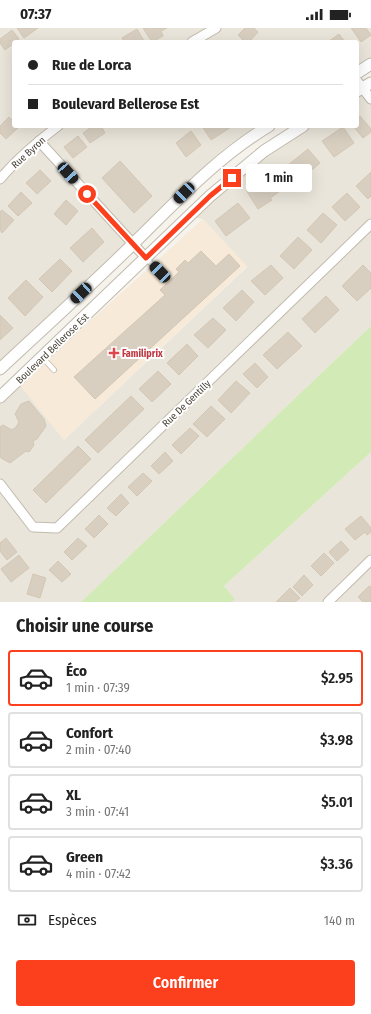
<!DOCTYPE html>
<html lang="fr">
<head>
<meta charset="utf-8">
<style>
  body { margin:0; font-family:"Fira Sans Condensed",sans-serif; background:#f6f6f6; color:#222; height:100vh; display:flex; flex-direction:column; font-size:15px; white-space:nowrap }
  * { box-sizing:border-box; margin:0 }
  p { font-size:13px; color:#767676 }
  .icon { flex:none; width:22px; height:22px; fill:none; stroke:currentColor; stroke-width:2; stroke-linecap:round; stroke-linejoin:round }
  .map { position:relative; height:574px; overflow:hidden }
  .panel { display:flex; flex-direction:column; background:#fff; flex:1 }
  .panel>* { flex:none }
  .banner { position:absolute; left:12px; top:12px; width:347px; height:88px; border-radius:4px; box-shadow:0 4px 16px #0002; display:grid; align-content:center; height:88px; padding:0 16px; background:#fff }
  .end { position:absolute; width:18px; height:18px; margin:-9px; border:5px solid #fc3f1d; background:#fff; box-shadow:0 0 0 2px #fff }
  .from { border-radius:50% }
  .bubble { position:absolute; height:28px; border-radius:4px; background:#fff; box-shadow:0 4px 16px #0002; font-size:13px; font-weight:600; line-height:28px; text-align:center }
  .car { position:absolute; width:12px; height:24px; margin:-12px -6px; border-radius:5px; box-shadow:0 0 3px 1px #0007; background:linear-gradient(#222 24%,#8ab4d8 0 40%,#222 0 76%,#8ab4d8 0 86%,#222 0) }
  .banner b { display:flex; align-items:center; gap:14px; height:38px; font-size:15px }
  .banner b+b { border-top:1px solid #e0e0e0 }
  .banner i { width:10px; height:10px; background:#222 }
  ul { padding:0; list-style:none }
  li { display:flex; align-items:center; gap:12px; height:56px; margin:0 8px 6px; padding:0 8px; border:2px solid #e0e0e0; border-radius:4px }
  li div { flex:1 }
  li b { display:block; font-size:15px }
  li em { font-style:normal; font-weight:600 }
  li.current { border-color:#fc3f1d }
  li>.icon { width:36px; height:36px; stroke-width:1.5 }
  h2 { padding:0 16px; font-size:18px; line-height:48px }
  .pay { display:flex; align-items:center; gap:10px; height:44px; padding:0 16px; font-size:15px }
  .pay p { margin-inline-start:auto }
  .cta { display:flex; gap:8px; margin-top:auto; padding:8px 16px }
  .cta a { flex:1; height:46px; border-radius:4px; background:#fc3f1d; color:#fff; font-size:16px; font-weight:600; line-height:46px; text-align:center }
  .status { display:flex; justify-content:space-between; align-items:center; height:28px; padding:0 20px; background:#fff; direction:ltr }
  .status svg { height:11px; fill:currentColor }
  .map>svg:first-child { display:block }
  .residential { fill:#eae5da }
  .commercial { fill:#f7ead8 }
  .green { fill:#d2eab5 }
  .building { fill:#d8cfc1; stroke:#d3c7b4 }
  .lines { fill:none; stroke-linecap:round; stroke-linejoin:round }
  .service-casing { stroke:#c2bbae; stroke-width:6 }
  .minor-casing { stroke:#c2bbae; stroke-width:11 }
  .tertiary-casing { stroke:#c2bbae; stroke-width:13 }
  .service { stroke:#fff; stroke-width:4.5 }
  .minor { stroke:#fff; stroke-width:9 }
  .tertiary { stroke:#fff; stroke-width:11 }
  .route { stroke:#fc3f1d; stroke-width:5 }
  .health-dot { fill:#e0444e; stroke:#fff; stroke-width:1.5 }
  .labels { text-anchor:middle; stroke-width:4; stroke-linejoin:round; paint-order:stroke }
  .street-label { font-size:10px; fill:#4b4439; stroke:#fff }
  .health-label { font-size:10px; font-weight:bold; fill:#be3a42; stroke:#fff; text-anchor:start }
</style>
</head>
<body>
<div class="status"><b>07:37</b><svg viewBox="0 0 49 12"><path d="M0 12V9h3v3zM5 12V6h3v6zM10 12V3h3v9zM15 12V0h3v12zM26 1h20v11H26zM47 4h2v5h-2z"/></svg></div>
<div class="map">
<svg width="371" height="574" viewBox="0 0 371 574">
  <rect width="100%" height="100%" fill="#f6f3ec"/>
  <g class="residential">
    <polygon points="0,0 371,0 371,36 357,45 357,14 14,14 14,98 269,98 250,110 0,341"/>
    <polygon points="371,55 371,298 81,574 0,574 0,369 20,357 64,412 247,239 203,191 189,188 303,98 357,98 357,63"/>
    <polygon points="371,424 371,574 232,574 235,571 224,558"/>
  </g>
  <polygon class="commercial" points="203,191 247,238 64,412 20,357"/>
  <polygon class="green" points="371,298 371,424 224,558 235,571 232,574 81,574"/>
  <g class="building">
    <polygon points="17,0 38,0 24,10"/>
    <polygon points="143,0 167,0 161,3 163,8 152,14"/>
    <polygon points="245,0 254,0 258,4 249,14 245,14 238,7"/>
    <polygon points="351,0 366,0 371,7 361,14"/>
    <polygon points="137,1 144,13 125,14 122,10"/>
    <polygon points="12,2 19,11 5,22 0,15 0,11"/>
    <polygon points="339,6 345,14 328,14"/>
    <polygon points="360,88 371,101 371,104 363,110 353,98 357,98 357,90"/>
    <polygon points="9,89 14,94 14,98 19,99 6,111 0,105 0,98"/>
    <polygon points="93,98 101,98 105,105 90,115 83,105"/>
    <polygon points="202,98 230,98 231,99 211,112"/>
    <polygon points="343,99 354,115 334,129 322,113"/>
    <polygon points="191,103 201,117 186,129 176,115"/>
    <polygon points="78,108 87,119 73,130 64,119"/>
    <polygon points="308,121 320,135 299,153 287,138"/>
    <polygon points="120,133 152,168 134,185 102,150"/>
    <polygon points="40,142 51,153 37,166 26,155"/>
    <polygon points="275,143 286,159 270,170 272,172 258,181 246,162"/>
    <polygon points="371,144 371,168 368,171 356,158"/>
    <polygon points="21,164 32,175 18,188 8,178"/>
    <polygon points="347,165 360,179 345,193 332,179"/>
    <polygon points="66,172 78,183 66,197 54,186"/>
    <polygon points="238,175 250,190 226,208 215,193"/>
    <polygon points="2,182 14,192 2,205 0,202 0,184"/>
    <polygon points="323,185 337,197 321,215 307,202"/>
    <polygon points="92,200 104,214 83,234 70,220"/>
    <polygon points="298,209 312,222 294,241 280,228"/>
    <polygon points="201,223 216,238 229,226 240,238 95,371 74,349 165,267 160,262 179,244 176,241 185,232 188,235"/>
    <polygon points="60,231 72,243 52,264 39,251"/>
    <polygon points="271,237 283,250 265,267 251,253"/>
    <polygon points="363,237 371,245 371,260 357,273 342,258"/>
    <polygon points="26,252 43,269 25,288 8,270"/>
    <polygon points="242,262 254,274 236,293 223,280"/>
    <polygon points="326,268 339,282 315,305 302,291"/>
    <polygon points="0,287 13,300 0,312"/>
    <polygon points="213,290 226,302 208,320 194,307"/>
    <polygon points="288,304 302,318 277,341 263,327"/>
    <polygon points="187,316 198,328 179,347 167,335"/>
    <polygon points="255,335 268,349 257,360 243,346"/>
    <polygon points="158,343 171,356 152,374 139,361"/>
    <polygon points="236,353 250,365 231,385 218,372"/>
    <polygon points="131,368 144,381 98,425 85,412"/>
    <polygon points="29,373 44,391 46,398 37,411 33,413 34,417 29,424 26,423 10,435 1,430 0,426 0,399 3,397 12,402 16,399 19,394 15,386 21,376"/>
    <polygon points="211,378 225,391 207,409 193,396"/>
    <polygon points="190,400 199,408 181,426 172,417"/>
    <polygon points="78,418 91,431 46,475 33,462"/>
    <polygon points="165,424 173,433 159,446 151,438"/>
    <polygon points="143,445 152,453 137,468 128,459"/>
    <polygon points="121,466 129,475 116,488 107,480"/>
    <polygon points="99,487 108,496 94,510 85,501"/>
    <polygon points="361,488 371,500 371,504 367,507 365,504 355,512 345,501"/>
    <polygon points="6,510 17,524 7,532 0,523 0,515"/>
    <polygon points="78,510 87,518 72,532 64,524"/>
    <polygon points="341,513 349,522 337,533 329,524"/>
    <polygon points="324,525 334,535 321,548 311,538"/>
    <polygon points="19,527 29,540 11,554 1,541"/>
    <polygon points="58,533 71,546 62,554 49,542"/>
    <polygon points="33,546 46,550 40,570 27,566"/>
    <polygon points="304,547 313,557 302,568 293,559"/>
    <polygon points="369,558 371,559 371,574 363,574 358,569"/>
    <polygon points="290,560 300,570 295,574 276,574"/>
  </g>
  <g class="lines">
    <g class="service-casing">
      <g id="service">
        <polyline points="146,230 159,244"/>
        <polyline points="42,329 54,342"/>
      </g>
    </g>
    <g class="minor-casing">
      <g id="minor">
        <polyline points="192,14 216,0"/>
        <polyline points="357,53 371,71"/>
        <polyline points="39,113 146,230"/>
        <path d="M0,151C17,131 37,114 58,98"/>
        <polyline points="0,456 33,499 57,500 371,196"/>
        <polyline points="328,574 371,532"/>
      </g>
    </g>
    <g class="tertiary-casing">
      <g id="tertiary">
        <polyline points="357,45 371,36"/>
        <polyline points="357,63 371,55"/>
        <path d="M0,341C44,300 89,259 132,217C176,174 217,129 269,98"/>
        <polyline points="0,369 210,168 264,123 303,98"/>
      </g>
    </g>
    <use href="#service" class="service"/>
    <use href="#minor" class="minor"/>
    <use href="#tertiary" class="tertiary"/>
  </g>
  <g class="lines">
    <polyline class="route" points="87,166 146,230 210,168 232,150"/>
  </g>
  <path class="health-dot" d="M112 319h4v4h4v4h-4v4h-4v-4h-4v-4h4z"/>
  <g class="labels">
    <g class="street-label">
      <text transform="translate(28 124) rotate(-42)" y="4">Rue Byron</text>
      <text transform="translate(52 320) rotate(-44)" y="4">Boulevard Bellerose Est</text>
      <text transform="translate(186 375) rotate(-44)" y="4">Rue De Gentilly</text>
    </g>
    <g class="health-label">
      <text x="122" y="329">Familiprix</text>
    </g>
  </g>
</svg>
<i class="end from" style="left:87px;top:166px"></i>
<i class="end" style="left:232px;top:150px"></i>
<div class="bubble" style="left:246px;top:136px;width:66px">1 min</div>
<i class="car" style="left:68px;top:145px;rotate:138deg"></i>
<i class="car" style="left:184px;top:165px;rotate:225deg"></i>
<i class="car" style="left:160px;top:244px;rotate:316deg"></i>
<i class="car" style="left:81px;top:265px;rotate:227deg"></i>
<div class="banner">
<b><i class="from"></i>Rue de Lorca</b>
<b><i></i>Boulevard Bellerose Est</b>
</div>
</div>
<section class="panel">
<h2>Choisir une course</h2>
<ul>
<li class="current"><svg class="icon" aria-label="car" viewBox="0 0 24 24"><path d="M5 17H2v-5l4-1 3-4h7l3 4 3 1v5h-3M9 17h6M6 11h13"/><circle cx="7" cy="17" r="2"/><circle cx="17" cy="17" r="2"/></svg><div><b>Éco</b><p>1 min · 07:39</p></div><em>$2.95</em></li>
<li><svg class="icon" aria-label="car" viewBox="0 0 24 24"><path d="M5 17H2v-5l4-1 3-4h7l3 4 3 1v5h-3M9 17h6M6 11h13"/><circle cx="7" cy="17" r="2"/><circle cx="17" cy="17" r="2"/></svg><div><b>Confort</b><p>2 min · 07:40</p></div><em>$3.98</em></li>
<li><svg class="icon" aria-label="car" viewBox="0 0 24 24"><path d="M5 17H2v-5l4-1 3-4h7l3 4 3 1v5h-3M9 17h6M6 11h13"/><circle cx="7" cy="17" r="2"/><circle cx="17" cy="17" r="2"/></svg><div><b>XL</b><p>3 min · 07:41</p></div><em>$5.01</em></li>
<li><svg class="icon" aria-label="car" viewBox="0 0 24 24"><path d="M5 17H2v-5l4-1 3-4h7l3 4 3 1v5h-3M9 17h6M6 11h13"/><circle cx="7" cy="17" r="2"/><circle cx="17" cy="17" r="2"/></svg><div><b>Green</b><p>4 min · 07:42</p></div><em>$3.36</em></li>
</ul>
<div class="pay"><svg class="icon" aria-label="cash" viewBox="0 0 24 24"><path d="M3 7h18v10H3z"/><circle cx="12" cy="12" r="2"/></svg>Espèces<p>140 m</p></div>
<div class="cta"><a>Confirmer</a></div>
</section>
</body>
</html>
